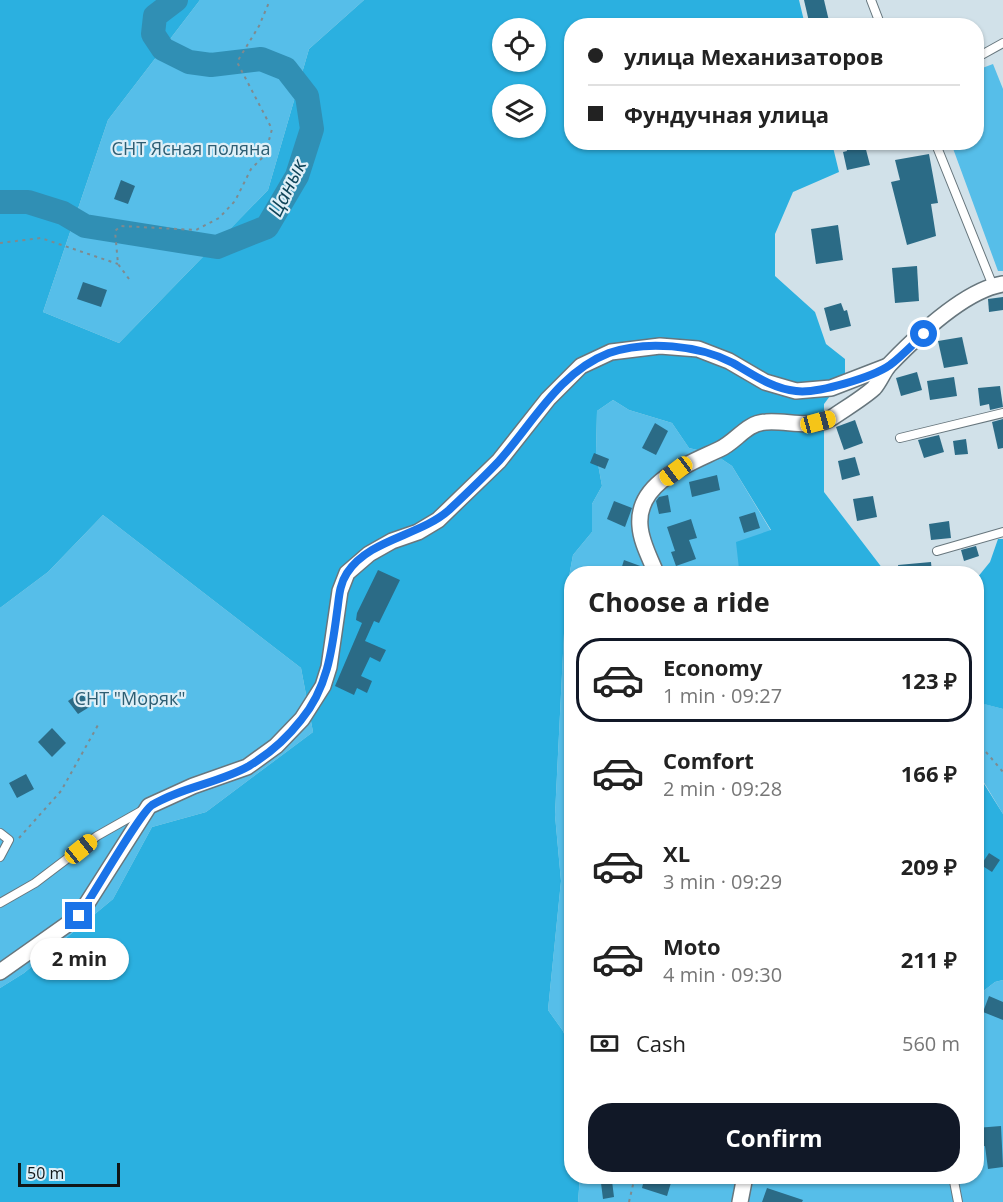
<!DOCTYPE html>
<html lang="en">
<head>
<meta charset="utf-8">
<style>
  body { margin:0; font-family:"Open Sans",sans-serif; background:#f6f6f6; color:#222; height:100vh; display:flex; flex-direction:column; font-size:22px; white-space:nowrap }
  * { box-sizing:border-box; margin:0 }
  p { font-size:20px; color:#767676 }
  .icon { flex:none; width:33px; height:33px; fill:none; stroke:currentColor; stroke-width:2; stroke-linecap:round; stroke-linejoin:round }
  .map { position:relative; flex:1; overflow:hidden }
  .sheet { position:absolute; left:564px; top:566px; width:420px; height:618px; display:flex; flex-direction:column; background:#fff; border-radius:24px; box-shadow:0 2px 4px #0004 }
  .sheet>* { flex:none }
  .hud { position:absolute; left:564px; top:18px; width:420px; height:132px; border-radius:24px; box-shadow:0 2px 4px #0004; display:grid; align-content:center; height:132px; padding:0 24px; background:#fff }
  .tools { position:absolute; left:492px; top:18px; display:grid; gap:12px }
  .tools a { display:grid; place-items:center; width:54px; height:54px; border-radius:50%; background:#fff; box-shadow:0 2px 4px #0004; font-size:30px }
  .scale { position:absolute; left:18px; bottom:15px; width:102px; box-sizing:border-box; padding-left:6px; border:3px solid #101618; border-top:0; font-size:16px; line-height:21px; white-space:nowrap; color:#101618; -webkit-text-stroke:4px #deeff7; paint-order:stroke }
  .end { position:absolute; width:27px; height:27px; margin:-14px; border:8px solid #1a73e8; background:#fff; box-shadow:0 0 0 3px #fff }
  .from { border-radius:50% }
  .bubble { position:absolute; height:42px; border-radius:21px; background:#fff; box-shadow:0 2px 4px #0004; font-size:20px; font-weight:700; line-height:42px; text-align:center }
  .car { position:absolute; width:18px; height:36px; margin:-18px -9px; border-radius:8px; box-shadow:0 0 4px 2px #0007; background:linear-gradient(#f5c518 24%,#345 0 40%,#f5c518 0 76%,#345 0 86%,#f5c518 0) }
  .hud b { display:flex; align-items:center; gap:21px; height:57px; font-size:22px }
  .hud b+b { border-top:2px solid #e0e0e0 }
  .hud i { width:15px; height:15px; background:#222 }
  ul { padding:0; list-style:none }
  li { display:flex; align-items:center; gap:18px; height:84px; margin:0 12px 9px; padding:0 12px; border:3px solid transparent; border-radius:24px }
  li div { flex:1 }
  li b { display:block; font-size:22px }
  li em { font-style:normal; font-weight:700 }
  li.selected { border-color:#111827 }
  li>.icon { width:54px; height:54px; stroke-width:1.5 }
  h2 { padding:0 24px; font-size:27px; line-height:72px }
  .pay { display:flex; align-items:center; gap:15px; height:66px; padding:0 24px; font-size:22px }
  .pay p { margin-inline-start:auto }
  .button { display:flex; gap:12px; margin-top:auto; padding:12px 24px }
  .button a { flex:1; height:69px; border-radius:24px; background:#111827; color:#fff; font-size:24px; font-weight:700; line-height:69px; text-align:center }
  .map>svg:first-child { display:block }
  .green { fill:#56bee9 }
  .forest { fill:#2bb0e0; fill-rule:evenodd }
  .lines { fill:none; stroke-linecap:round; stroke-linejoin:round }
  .river { stroke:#308fb4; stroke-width:24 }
  .building { fill:#2b6b86 }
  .lane-casing { stroke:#67767d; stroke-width:10 }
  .street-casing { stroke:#67767d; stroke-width:18 }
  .path { stroke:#7e8a8f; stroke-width:2; stroke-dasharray:3 4.5; stroke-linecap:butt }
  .lane { stroke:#fff; stroke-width:8 }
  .street { stroke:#fff; stroke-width:15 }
  .route { stroke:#1a73e8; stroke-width:8 }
  .labels { text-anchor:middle; stroke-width:4.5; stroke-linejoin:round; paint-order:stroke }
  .park-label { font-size:18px; fill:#2d5e73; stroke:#deeff7 }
  .water-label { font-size:20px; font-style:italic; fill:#0f4458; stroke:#deeff7 }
</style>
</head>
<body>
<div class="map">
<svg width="1003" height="1202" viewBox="0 0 1003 1202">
  <rect width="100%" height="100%" fill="#d1e1e9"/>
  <g class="green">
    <polygon points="200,0 364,0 309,49 268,190 119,343 43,312 108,120"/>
    <polygon points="993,64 1003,89 1003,271 998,271 951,143 976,142 977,70"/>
    <polygon points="613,400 629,410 672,423 689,448 714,454 732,466 771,531 739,568 744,573 572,573 571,1051 563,1031 548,1010 561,881 555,815 566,593 573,555 592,532 592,504 602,486 596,453 597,411"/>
    <polygon points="103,515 301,668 313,732 206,812 152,827 113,899 24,973 0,988 0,608 48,572"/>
    <polygon points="977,702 1003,709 1003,814 977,771"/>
    <polygon points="1003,980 1003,1202 578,1202 580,1176 976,1176 977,996 995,982"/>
  </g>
  <g class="forest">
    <path d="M0,0H200L108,120L43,312L119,343L268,190L309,49L364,0H799L805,25L572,26V142L832,143L839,172L793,192L775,234V276L815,312L826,344L845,359V376L824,404V492L886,573H744L739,569L736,542L771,530L732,466L714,454L689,448L672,423L629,410L613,400L597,411L596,453L602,486L592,504V532L573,555L566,593L555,815L561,881L548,1010L563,1031L571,1051L572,1176H580L578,1202H0V988L24,973L113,899L152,827L206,812L313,732L301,668L103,515L48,572L0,608ZM502,28H536V62H502ZM502,94H536V128H502Z"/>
    <polygon points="998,539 1003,539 1003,709 976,702 977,578 990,562"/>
    <polygon points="976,771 1003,814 1003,980 995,982 977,996"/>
  </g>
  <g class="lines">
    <polyline class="river" points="0,202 28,202 63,213 85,226 217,247 267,227 297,176 312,129 307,96 286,69 261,59 211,65 189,62 163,49 153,34 155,16 176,0"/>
  </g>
  <g class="building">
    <polygon points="804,0 824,0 829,21 810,26"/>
    <polygon points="845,142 864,142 870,165 847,170 843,152 847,151"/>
    <polygon points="929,154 938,203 931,204 936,236 907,245 891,182 900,180 895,160"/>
    <polygon points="121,180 135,186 128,204 114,199"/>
    <polygon points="838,225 843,260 816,264 811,229"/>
    <polygon points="917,266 919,301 895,303 892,268"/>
    <polygon points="83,282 107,290 101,307 77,299"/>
    <polygon points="1003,297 1003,310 989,312 988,299"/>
    <polygon points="841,303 844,311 847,310 851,326 830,331 824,308"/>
    <polygon points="962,337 968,364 944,368 938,341"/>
    <polygon points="917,372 922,390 901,396 896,378"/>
    <polygon points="954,377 957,396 930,400 927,381"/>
    <polygon points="1000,386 1003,407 990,410 989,404 980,406 978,388"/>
    <polygon points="1003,419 1003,448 998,449 992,422"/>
    <polygon points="855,420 863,443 844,450 836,427"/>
    <polygon points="655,423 668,431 656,455 642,448"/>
    <polygon points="939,435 944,452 924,458 918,440"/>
    <polygon points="966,439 968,454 955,455 953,441"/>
    <polygon points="594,453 609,459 605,469 590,463"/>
    <polygon points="855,457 860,475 842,480 838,461"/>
    <polygon points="717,475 720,490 692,497 689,482"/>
    <polygon points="668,495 671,512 659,514 656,501 659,497"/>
    <polygon points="873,496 877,517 857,521 853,499"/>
    <polygon points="614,501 632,508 625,527 607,519"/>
    <polygon points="755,512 760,528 744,533 739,517"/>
    <polygon points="691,519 697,538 689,540 696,559 676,566 671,552 675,551 667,527"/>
    <polygon points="949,521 951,538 931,540 929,524"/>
    <polygon points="976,546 979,556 964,561 961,550"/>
    <polygon points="624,560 643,567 645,573 620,573"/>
    <polygon points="931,562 932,573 899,573 898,565"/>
    <polygon points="378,570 400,580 379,623 374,621 365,641 386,650 380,662 370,657 361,676 372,681 367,693 357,688 354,695 335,686 362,623 356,620 357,613"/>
    <polygon points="81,692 91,706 78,714 68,701"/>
    <polygon points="52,728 66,743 52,757 38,742"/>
    <polygon points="26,774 34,789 17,798 9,783"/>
    <polygon points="989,853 1000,860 992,872 981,865"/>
    <polygon points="989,996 1003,1002 1003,1020 983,1012"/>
    <polygon points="1001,1126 1003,1167 988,1169 985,1146 976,1147 976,1128"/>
    <polygon points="645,1176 673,1176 667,1196 642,1188"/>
    <polygon points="612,1181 614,1197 603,1199 601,1183"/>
    <polygon points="767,1188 803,1200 802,1202 762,1202"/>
  </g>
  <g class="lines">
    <g class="lane-casing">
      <g id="lane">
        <polyline points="871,0 881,26"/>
        <polyline points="976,58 1003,43"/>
        <polyline points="935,142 993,286"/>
        <polyline points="900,438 1003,413"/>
        <polyline points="937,551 1003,532"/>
        <polyline points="0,833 9,840 0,857"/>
        <polyline points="0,903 35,883 97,836 143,810"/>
        <polyline points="953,1176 958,1202"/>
      </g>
    </g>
    <g class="street-casing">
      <g id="street">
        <path d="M656,573C650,558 641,542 640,526C636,482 689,464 720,449C737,441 746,423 766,422C787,420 814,430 833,417C846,408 863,398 874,388C880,381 883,372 889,365C916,337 965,290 1003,284"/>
        <polyline points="0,972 79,916 149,806 193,786 247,767 276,746 302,719 323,686 329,667 340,591 347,573 369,554 392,541 418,532 438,520 499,461 548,399 581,366 611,352 660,346 698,349 729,361 765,382 796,391 831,388 888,366"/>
        <polyline points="740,1202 745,1176"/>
      </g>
    </g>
    <g class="path">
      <polyline points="0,243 41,238 118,264"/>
      <polyline points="129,279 118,264 115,231 121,226 196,230 219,218 235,201 251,169 265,155 272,129 237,62 259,26 270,0"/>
      <polyline points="986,752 1003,772"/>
      <polyline points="19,838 61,791 98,725"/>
      <polyline points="629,1202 635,1176"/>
    </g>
    <use href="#lane" class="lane"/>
    <use href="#street" class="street"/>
  </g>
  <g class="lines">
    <path class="route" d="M79,916C92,897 140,813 152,805C182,787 219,783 249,766C269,754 287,738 301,720C327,689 332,651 337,612C339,599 339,585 347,573C369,539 420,536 449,510C466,494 483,478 499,461C533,423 559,372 609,353C646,340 699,345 733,363C752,374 773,389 796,391C817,394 873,377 890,365C902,356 913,344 924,334"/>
  </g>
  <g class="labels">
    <g class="park-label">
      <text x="191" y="155">СНТ Ясная поляна</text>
      <text x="130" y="705">СНТ "Моряк"</text>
    </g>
    <g class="water-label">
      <text transform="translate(287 188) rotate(-64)" y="7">Цанык</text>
    </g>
  </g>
</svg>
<div class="tools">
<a><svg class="icon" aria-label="locate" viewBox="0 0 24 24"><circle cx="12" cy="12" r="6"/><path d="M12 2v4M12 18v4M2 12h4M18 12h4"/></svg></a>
<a><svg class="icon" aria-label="layers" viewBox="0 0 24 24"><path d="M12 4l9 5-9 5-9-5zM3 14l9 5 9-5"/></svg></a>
</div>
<div class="scale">50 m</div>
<i class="end from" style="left:924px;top:334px"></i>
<i class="end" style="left:79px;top:916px"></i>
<div class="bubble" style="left:30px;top:938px;width:99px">2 min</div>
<i class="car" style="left:818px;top:422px;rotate:75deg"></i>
<i class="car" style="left:676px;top:471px;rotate:233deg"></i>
<i class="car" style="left:81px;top:849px;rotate:51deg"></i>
<div class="hud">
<b><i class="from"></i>улица Механизаторов</b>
<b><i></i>Фундучная улица</b>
</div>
<section class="sheet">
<h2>Choose a ride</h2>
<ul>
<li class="selected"><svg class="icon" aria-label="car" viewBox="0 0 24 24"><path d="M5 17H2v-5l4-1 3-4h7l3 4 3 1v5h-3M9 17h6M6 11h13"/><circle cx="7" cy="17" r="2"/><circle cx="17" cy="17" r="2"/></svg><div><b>Economy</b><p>1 min · 09:27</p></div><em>123 ₽</em></li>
<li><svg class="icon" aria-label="car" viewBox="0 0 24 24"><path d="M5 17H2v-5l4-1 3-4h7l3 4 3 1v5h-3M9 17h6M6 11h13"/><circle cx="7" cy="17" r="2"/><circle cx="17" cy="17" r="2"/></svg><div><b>Comfort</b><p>2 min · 09:28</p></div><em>166 ₽</em></li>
<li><svg class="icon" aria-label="car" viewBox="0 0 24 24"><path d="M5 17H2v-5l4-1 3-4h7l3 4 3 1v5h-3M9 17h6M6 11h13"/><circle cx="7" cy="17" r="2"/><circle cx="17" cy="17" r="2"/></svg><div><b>XL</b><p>3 min · 09:29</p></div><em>209 ₽</em></li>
<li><svg class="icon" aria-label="car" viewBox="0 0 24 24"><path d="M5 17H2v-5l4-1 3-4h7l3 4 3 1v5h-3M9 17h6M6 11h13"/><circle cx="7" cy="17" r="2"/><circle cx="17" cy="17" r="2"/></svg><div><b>Moto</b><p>4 min · 09:30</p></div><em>211 ₽</em></li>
</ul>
<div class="pay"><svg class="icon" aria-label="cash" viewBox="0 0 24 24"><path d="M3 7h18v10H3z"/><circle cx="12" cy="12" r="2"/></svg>Cash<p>560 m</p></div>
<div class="button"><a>Confirm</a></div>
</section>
</div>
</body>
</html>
